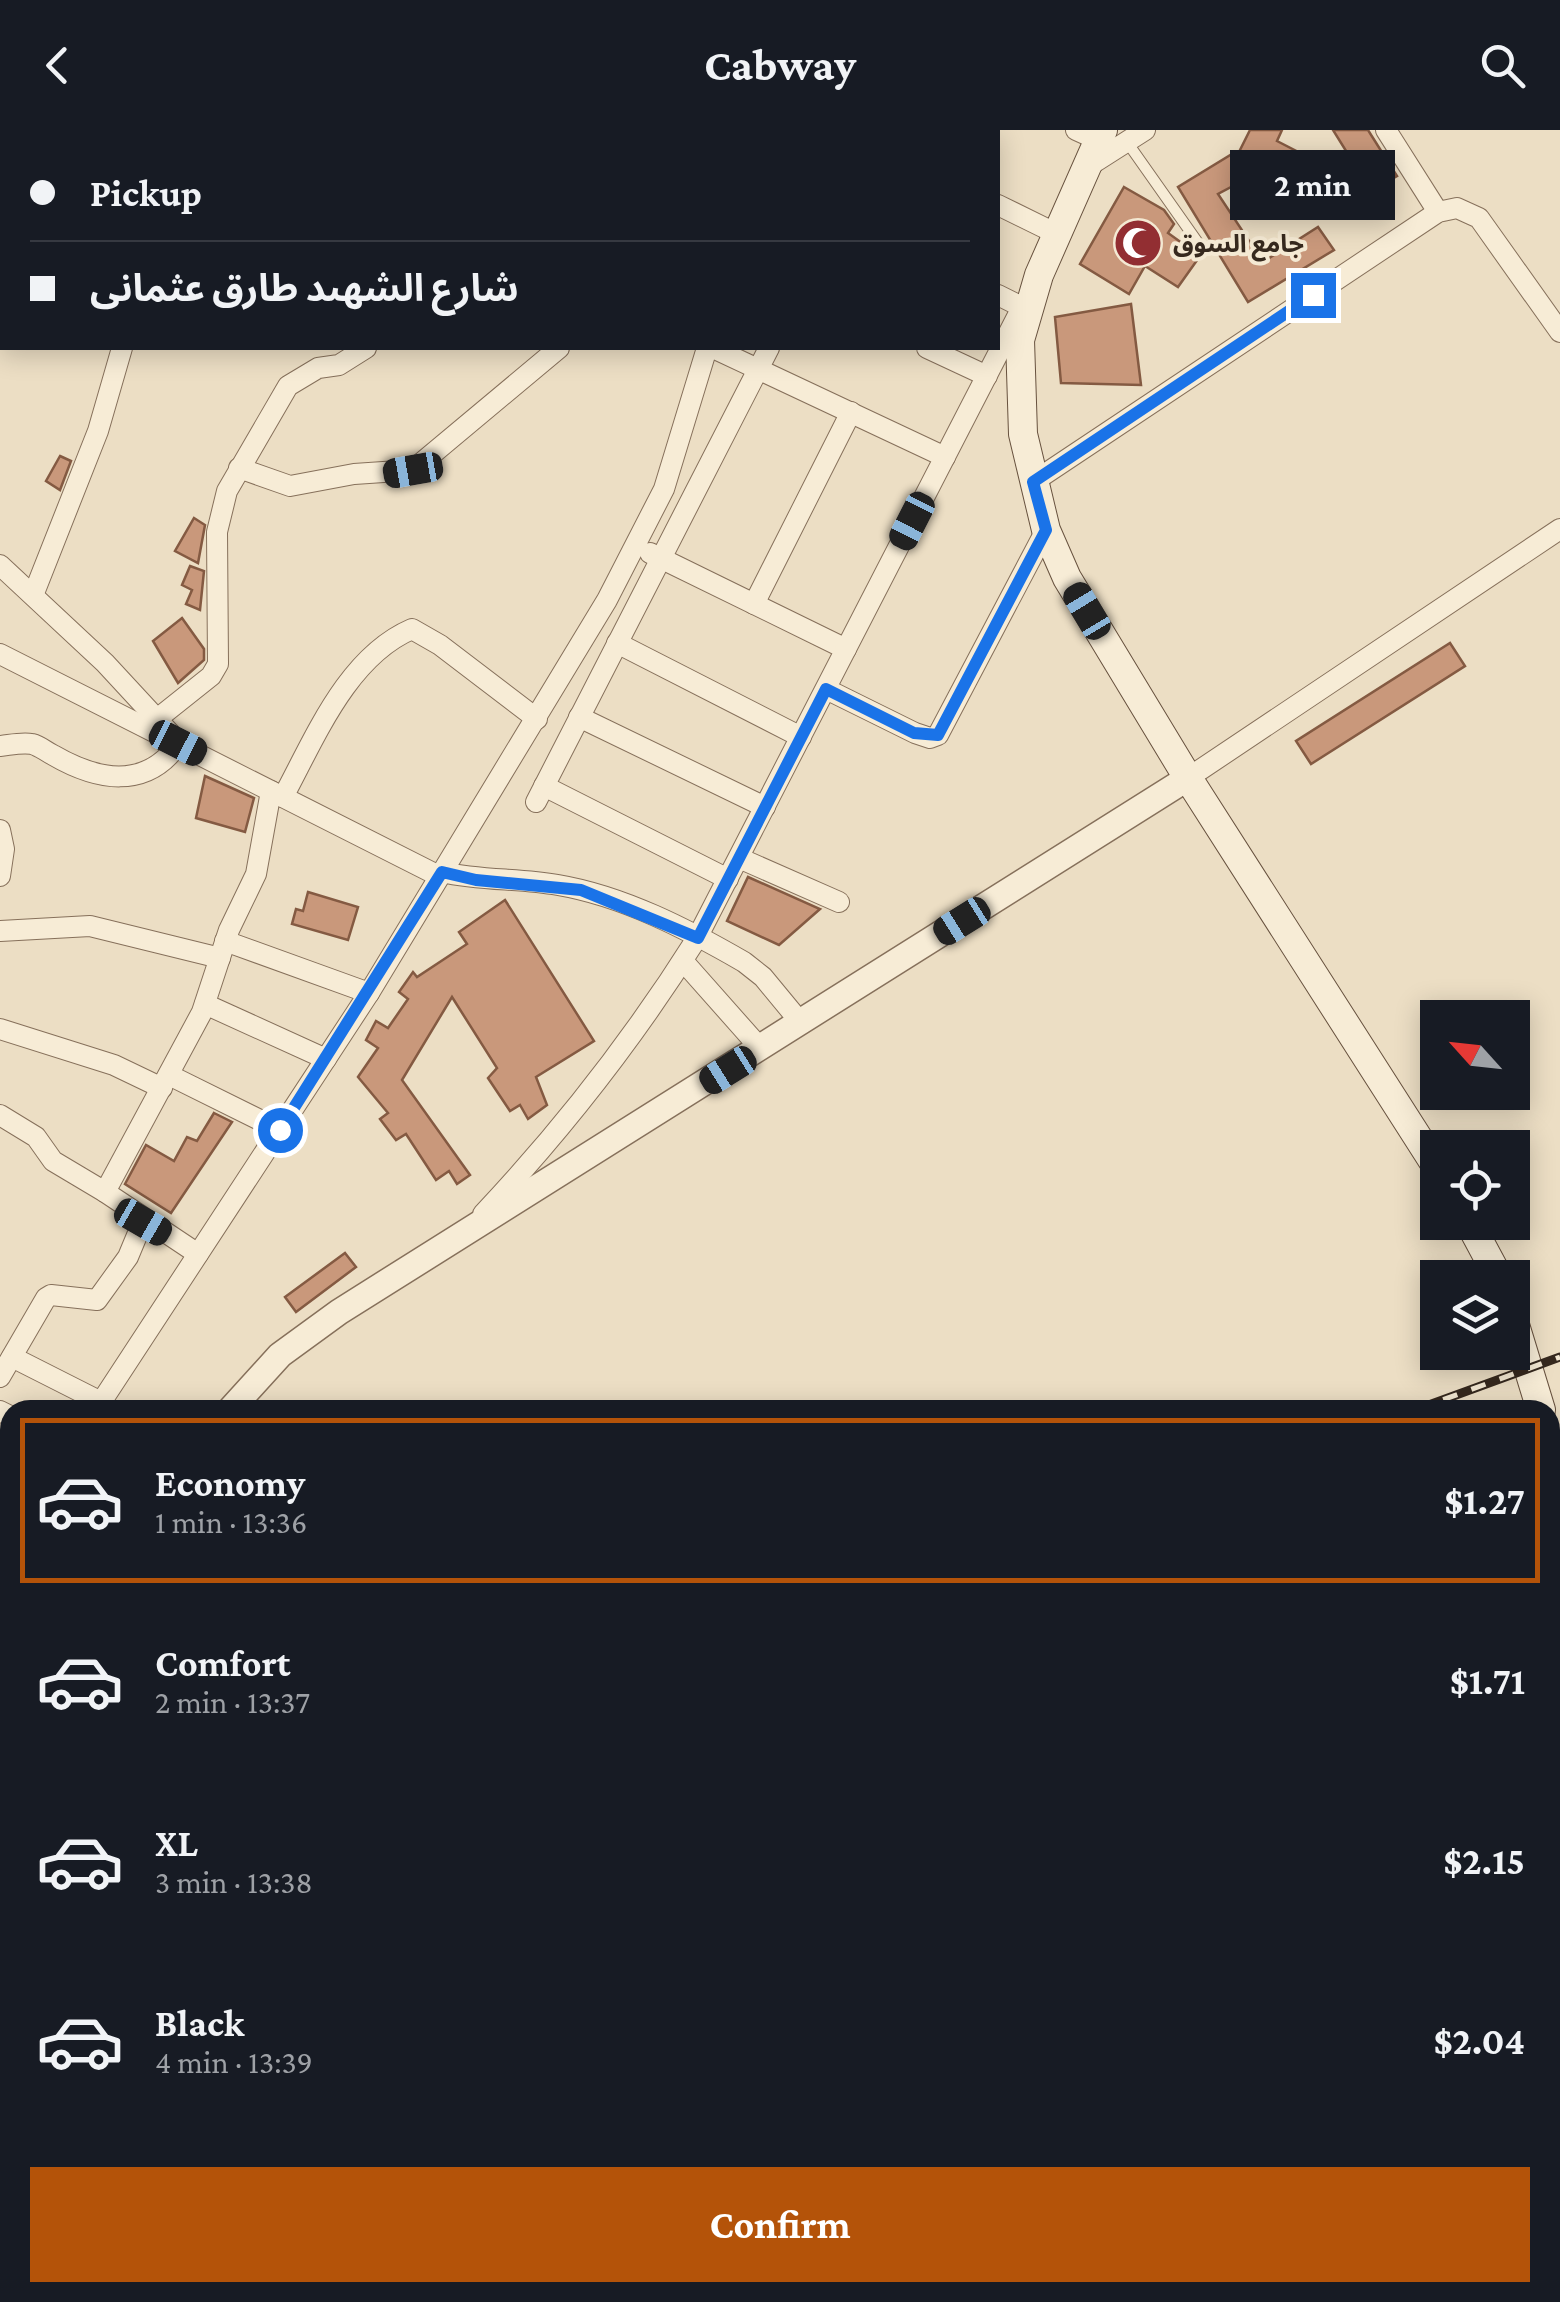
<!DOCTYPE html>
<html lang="en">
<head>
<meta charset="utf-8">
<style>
  body { margin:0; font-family:"Crimson Pro","Noto Sans Arabic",serif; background:#20242c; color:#f1f3f6; height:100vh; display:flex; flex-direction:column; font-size:38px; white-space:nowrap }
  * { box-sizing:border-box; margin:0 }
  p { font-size:32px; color:#9ea1a6 }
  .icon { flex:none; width:55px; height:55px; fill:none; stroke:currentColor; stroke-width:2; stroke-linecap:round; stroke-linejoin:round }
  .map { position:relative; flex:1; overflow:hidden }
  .drawer { position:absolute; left:0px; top:1270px; width:1560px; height:902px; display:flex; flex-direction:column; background:#171b24; border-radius:30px 30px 0 0; box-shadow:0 5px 25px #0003 }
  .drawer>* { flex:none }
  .banner { position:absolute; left:0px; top:0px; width:1000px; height:220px; box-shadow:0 5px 25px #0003; display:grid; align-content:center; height:220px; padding:0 30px; background:#171b24 }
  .needle { width:65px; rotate:297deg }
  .buttons { position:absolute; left:1420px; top:870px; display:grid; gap:20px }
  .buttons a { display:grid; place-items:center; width:110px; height:110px; border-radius:0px; background:#171b24; box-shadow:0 5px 25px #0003; font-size:50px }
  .end { position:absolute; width:45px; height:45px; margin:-22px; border:12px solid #1a73e8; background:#fff; box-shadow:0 0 0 5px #fff }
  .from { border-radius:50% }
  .bubble { position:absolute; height:70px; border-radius:0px; background:#171b24; box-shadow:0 5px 25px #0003; font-size:32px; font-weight:700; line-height:70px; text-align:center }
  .car { position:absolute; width:30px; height:60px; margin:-30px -15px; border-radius:12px; box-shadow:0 0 8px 2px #0007; background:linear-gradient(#222 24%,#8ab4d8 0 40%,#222 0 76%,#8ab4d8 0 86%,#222 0) }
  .banner b { display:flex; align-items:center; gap:35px; height:95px; font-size:38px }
  .banner b+b { border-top:2px solid #363941 }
  .banner i { width:25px; height:25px; background:#f1f3f6 }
  ul { padding:18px 0 0; list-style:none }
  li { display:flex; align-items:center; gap:30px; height:165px; margin:0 20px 15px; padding:0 10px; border:5px solid transparent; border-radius:0px }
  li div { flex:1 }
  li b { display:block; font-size:38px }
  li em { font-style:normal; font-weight:700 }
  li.selected { border-color:#b45309 }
  li>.icon { width:90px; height:90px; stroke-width:1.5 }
  .cta { display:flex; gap:20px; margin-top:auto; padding:20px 30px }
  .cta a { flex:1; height:115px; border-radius:0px; background:#b45309; color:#fff; font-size:40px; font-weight:700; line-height:115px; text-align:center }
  header { display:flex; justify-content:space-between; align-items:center; height:130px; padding:0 30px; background:#171b24; font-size:45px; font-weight:700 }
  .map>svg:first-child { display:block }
  .park { fill:url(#park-crowns) }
  .building { fill:#c9987b; stroke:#845a42; stroke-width:2.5 }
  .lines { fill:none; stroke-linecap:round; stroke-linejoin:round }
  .service-casing { stroke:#86705b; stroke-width:12 }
  .minor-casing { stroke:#86705b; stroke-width:22 }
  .tertiary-casing { stroke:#86705b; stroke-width:28 }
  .secondary-casing { stroke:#67513e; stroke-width:30 }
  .service { stroke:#f7ecd6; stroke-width:10 }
  .minor { stroke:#f7ecd6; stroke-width:20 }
  .tertiary { stroke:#f7ecd6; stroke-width:25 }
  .secondary { stroke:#f7ecd6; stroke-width:28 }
  .rail-casing { stroke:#36291e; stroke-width:9 }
  .rail { stroke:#f4e9d3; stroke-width:5; stroke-dasharray:15; stroke-linecap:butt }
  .route { stroke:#1a73e8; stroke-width:12 }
  .labels { text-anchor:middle; stroke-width:8; stroke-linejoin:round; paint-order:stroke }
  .poi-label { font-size:25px; font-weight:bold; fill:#36291e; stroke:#f4e9d3; text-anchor:start }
</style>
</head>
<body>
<header><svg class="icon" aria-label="back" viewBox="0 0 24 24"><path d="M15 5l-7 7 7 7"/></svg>Cabway<svg class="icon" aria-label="search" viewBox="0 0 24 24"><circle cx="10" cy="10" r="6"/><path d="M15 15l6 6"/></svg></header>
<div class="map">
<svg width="1560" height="2172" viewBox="0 0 1560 2172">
  <defs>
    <pattern id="park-crowns" width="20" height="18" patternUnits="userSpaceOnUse" patternTransform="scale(2.5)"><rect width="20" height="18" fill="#c6ca98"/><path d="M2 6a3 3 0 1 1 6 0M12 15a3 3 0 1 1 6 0" fill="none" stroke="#a2a47b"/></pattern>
  </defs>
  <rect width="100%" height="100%" fill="#ecdec4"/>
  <polygon class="park" points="290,2163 598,2162 604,2172 276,2172"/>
  <g class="building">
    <polygon points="1250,0 1282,0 1277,11 1308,27 1297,46 1266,30 1263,36 1239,22"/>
    <polygon points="1333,0 1368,0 1397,46 1371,61"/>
    <polygon points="1232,24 1246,49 1218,64 1263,132 1318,97 1334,120 1248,172 1178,57"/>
    <polygon points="1124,57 1164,80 1174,94 1168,103 1200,126 1178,157 1145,136 1129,164 1080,134"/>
    <polygon points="1131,174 1141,255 1061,253 1055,187"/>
    <polygon points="60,326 71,331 60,360 46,351"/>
    <polygon points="194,388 205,395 198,433 175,421"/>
    <polygon points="190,436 204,441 200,480 186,474 192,460 182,455"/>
    <polygon points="182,488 204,519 204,530 178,553 153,511"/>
    <polygon points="1450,513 1465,536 1311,634 1296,611"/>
    <polygon points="205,646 254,668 245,702 196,688"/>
    <polygon points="748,747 820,779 779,815 727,791"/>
    <polygon points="308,762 358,777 348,810 292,794 296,779 303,781"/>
    <polygon points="505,770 594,911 536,947 547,975 528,989 520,975 510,981 488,948 497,938 452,867 402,950 470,1045 457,1054 449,1041 436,1050 406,1004 396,1010 380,989 388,983 358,947 378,918 366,910 376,891 388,898 408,869 399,862 413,842 417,847 467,814 459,802"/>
    <polygon points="214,983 232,992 171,1083 125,1054 146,1015 174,1031 187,1007 197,1011"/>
    <polygon points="345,1123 356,1137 296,1182 285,1167"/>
  </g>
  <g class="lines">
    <g class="service-casing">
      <polyline id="service" points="1127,12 1201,117"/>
    </g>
    <g class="minor-casing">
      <g id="minor">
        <polyline points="275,0 285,2"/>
        <polyline points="662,0 665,2"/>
        <polyline points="1076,0 1098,10"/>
        <polyline points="1386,0 1438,82"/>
        <polyline points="200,2 202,0"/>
        <polyline points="383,2 385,0"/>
        <polyline points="526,2 529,0"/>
        <polyline points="743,2 743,0"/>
        <polyline points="1087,37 1145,0"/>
        <polyline points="998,75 1057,104"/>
        <polyline points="998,165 1022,177"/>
        <polyline points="713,218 945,327"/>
        <polyline points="927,218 987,246"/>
        <polyline points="239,338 290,356 354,344 413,340 559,218"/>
        <polyline points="1033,352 1438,82 1457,78 1479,88 1560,202"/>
        <polyline points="650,423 846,519"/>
        <path d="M0,435L105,533L179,613C146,661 96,650 53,625C45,621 40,616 32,614C22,612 10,615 0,616"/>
        <polyline points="34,463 98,301 122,218"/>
        <polyline points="754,474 851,282"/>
        <polyline points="617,513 801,607"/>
        <polyline points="0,524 439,746"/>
        <polyline points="826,559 915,603 930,608 938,605 1046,400"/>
        <polyline points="579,587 765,677"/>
        <polyline points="157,589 211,546 218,534 217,402 227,361 288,256 318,238 339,235 366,218"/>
        <polyline points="1188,648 1560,399"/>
        <polyline points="544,656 728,749"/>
        <path d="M283,667C315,608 347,527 412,499L440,515L537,589"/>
        <polyline points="536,672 769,218"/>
        <polyline points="0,700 4,719 0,746"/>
        <polyline points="739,728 839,772"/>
        <path d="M442,742C481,751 519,748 558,755C623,766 687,799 744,832L763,847L801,893"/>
        <polyline points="0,801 90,796 220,828"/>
        <polyline points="225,811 369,863"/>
        <polyline points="683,831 761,919"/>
        <polyline points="205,874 326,929"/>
        <polyline points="0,899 114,935 162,958"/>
        <polyline points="169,945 280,1000"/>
        <polyline points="0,985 36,1007 53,1031 105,1062"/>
        <path d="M483,1084C565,997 634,908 697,808L1018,185"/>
        <polyline points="198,1124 105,1062 202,882 229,800 256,744 271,661"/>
        <polyline points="12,1227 101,1272"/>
        <polyline points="0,1247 46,1168 51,1165 97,1170 128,1127 143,1091"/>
        <polyline points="96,1280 369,863 607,470 664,359 707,218"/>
        <polyline points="0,1281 10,1286"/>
        <polyline points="0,1352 10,1359"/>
        <polyline points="0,1435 10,1419"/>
        <polyline points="1550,1438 1560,1430"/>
        <polyline points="1550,1481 1560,1476"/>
        <polyline points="1550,1863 1560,1859"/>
        <polyline points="1550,1972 1560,1968"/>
        <polyline points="1550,2081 1560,2082"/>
        <polyline points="615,2162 621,2172"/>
        <polyline points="827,2162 829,2172"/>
        <polyline points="966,2162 968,2172"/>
        <polyline points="1317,2162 1326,2172"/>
        <polyline points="1426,2162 1428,2172"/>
        <polyline points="240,2172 254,2162"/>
        <polyline points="1083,2172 1090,2162"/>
        <polyline points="1160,2172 1168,2162"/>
        <polyline points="1354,2172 1365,2162"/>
      </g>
    </g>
    <g class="tertiary-casing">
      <g id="tertiary">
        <polyline points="230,1280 280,1225 339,1182 1188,648"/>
        <polyline points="0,1469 10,1471"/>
      </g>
    </g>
    <g class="secondary-casing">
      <g id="secondary">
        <polyline points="1103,0 1039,145 1020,210 1023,304 1046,400 1067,448 1188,648 1438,1039"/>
        <polyline points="1469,1092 1499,1148"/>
        <polyline points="1512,1185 1541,1280"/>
        <polyline points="1550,1317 1560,1357"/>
      </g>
    </g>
    <use href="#service" class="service"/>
    <use href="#minor" class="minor"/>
    <use href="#tertiary" class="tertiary"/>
    <use href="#secondary" class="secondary"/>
    <g class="rail-casing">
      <g id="rail">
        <polyline points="1415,1280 1560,1227"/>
        <polyline points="0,2078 10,2072"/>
        <polyline points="30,2172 44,2162"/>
      </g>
    </g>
    <use href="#rail" class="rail"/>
  </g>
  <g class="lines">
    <polyline class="route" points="280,1000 442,742 476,750 581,760 698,808 826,559 914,603 938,605 1046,400 1033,352 1313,165"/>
  </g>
  <defs>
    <g id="mosque-disc" transform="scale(2.5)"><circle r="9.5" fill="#922e32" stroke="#f4e9d3"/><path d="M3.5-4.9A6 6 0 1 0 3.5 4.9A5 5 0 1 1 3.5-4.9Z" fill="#fff"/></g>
  </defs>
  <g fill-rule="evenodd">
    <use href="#mosque-disc" x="1138" y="113"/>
  </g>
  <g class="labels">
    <g class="poi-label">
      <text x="1173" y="122">جامع السوق</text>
    </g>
  </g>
</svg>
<div class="buttons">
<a><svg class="needle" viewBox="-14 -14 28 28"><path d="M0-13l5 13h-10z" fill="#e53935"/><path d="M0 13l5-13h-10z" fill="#9ea1a6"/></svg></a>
<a><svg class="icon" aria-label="locate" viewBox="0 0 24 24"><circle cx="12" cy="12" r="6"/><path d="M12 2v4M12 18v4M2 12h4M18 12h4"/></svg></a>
<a><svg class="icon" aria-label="layers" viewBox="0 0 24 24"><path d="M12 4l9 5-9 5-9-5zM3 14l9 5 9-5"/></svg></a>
</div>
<i class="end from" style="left:280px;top:1000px"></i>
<i class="end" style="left:1313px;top:165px"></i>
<div class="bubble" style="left:1230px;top:20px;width:165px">2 min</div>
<i class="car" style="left:413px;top:340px;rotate:260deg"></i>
<i class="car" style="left:912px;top:391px;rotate:207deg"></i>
<i class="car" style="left:1087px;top:481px;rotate:329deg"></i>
<i class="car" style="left:178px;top:613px;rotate:117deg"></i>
<i class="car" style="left:962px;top:791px;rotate:238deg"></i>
<i class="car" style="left:728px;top:940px;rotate:238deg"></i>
<i class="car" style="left:143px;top:1092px;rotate:120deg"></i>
<div class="banner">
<b><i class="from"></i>Pickup</b>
<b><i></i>شارع الشهىد طارق عثمانى</b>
</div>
<section class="drawer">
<ul>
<li class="selected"><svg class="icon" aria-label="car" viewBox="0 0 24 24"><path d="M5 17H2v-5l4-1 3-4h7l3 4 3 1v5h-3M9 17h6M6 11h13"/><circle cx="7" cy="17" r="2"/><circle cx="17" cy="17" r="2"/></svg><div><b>Economy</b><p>1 min · 13:36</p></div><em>$1.27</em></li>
<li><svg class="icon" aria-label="car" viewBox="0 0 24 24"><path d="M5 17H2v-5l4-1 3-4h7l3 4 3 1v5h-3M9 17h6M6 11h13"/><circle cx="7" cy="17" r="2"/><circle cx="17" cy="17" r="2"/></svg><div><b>Comfort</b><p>2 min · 13:37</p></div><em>$1.71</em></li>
<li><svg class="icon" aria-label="car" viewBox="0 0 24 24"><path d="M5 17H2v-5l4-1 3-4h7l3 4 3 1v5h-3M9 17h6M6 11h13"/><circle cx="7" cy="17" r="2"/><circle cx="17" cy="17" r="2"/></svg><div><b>XL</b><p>3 min · 13:38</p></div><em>$2.15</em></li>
<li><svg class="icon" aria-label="car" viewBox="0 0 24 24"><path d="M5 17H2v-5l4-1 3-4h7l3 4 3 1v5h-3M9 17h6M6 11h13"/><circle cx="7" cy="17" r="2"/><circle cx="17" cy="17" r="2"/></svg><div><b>Black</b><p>4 min · 13:39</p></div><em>$2.04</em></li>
</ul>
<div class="cta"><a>Confirm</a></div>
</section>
</div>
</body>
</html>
